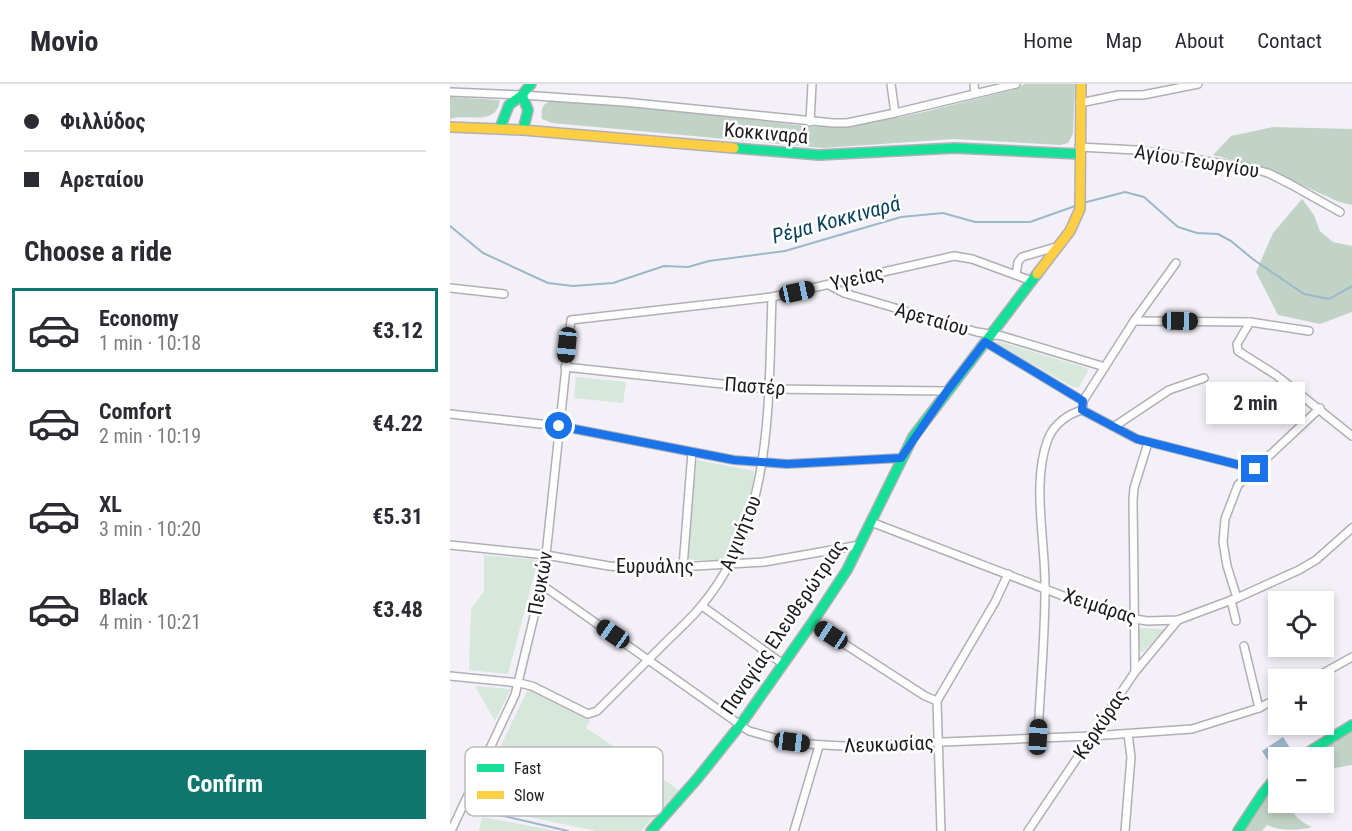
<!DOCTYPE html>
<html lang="en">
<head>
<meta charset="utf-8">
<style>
  body { margin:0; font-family:"Roboto Condensed",sans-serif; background:#f2f2f3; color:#2b2b33; height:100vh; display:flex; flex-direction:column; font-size:22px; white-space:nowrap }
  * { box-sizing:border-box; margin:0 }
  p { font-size:20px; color:#7c7c81 }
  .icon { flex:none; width:33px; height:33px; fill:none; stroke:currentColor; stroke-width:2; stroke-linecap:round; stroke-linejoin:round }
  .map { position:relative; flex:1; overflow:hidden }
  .details { display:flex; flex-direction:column; background:#fff; width:450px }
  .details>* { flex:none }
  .guide { display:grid; align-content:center; height:132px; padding:0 24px; background:#fff }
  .buttons { position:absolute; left:818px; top:507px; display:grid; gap:12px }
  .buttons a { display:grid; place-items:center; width:66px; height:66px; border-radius:0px; background:#fff; box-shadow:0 3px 9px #0003; font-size:30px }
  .end { position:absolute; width:27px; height:27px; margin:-14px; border:8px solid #1a73e8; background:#fff; box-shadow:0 0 0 3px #fff }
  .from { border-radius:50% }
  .bubble { position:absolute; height:42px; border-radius:0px; background:#fff; box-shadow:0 3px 9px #0003; font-size:20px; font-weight:700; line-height:42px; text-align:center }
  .car { position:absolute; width:18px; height:36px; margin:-18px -9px; border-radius:8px; box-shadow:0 0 4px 2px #0007; background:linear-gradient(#222 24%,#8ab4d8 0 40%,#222 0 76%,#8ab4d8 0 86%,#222 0) }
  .guide b { display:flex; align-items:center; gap:21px; height:57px; font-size:22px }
  .guide b+b { border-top:2px solid #e1e1e2 }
  .guide i { width:15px; height:15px; background:#2b2b33 }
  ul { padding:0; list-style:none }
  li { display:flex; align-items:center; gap:18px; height:84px; margin:0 12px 9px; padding:0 12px; border:3px solid transparent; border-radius:0px }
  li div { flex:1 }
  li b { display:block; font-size:22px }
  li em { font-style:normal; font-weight:700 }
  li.active { border-color:#0f766e }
  li>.icon { width:54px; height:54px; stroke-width:1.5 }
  h2 { padding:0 24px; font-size:27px; line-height:72px }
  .primary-button { display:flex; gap:12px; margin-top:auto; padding:12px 24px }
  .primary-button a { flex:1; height:69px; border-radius:0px; background:#0f766e; color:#fff; font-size:24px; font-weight:700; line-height:69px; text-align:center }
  header { display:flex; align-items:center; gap:36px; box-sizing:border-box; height:84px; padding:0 30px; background:#fff; border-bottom:2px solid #e1e1e2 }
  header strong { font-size:28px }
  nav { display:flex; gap:33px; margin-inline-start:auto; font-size:21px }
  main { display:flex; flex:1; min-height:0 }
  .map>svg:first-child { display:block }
  .green { fill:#d6e7db }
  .forest { fill:#c1d3c6 }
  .water { fill:#9bb7ca }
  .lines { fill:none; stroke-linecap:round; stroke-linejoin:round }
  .stream { stroke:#9bb7ca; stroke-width:2 }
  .street-casing { stroke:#b1afb5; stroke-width:10 }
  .fast-casing { stroke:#b1afb5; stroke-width:12 }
  .slow-casing { stroke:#b1afb5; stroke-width:12 }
  .street { stroke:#fdfdfe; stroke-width:7 }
  .fast { stroke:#16e098; stroke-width:9 }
  .slow { stroke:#ffcf43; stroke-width:9 }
  .route { stroke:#1a73e8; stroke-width:8 }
  .labels { text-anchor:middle; stroke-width:5; stroke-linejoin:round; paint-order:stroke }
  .street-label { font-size:20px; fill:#1d1b20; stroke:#fff }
  .water-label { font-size:21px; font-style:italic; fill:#09425c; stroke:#fff }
  .key { fill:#fff; stroke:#bbbbbc; stroke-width:1.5 }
  .key-label { font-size:16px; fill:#1d1b20 }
</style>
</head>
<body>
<header>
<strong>Movio</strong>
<nav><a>Home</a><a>Map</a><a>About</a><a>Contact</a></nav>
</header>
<main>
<section class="details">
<div class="guide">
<b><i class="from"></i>Φιλλύδος</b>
<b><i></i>Αρεταίου</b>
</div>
<h2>Choose a ride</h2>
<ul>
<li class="active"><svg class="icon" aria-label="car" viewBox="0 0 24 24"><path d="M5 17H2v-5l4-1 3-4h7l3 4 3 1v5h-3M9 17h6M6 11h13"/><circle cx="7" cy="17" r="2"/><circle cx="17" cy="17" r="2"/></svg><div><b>Economy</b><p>1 min · 10:18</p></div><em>€3.12</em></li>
<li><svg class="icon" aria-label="car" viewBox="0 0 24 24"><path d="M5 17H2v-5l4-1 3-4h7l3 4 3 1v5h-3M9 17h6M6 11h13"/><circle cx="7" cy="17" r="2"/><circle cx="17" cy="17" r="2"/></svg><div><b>Comfort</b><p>2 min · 10:19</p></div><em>€4.22</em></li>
<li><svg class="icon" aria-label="car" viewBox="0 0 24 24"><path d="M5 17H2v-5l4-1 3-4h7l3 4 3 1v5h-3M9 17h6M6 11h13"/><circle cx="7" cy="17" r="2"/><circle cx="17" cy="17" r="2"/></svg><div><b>XL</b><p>3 min · 10:20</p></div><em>€5.31</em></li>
<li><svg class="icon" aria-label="car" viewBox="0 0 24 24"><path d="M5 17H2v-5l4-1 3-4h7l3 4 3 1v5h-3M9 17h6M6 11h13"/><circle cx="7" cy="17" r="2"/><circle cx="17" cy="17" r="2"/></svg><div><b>Black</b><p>4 min · 10:21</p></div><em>€3.48</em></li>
</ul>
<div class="primary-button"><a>Confirm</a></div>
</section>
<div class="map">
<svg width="902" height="747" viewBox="0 0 902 747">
  <rect width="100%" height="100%" fill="#f4f0f8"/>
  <g class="green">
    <polygon points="547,257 637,284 638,287 629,303 623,303 546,259"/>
    <polygon points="126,293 176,298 173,319 124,314"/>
    <polygon points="247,376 304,387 302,407 278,474 268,476 236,476"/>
    <polygon points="34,471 88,476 58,590 19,586 21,525 34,507"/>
    <polygon points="687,544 715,545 716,546 692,569 687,564"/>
    <polygon points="25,602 61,605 45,637"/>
    <polygon points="78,605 140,636 136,644 229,706 191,747 146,747 22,721"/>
    <polygon points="32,733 107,747 29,747"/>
  </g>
  <g class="forest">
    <path d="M575,0H625L623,50L618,59L610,61L504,55L373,64L102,39L92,35C91,27 91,20 101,17C112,14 135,19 146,20C216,24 286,34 356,42C425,45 494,22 562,6Z"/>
    <path d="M0,13L50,16C46,43 19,29 0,35Z"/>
    <polygon points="823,43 902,45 902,121 889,118 817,85 763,71 781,52"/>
    <polygon points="852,115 864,131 870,147 883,158 902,162 902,228 870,240 828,231 806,188 823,149"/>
    <polygon points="902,646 902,681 879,685 873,683 873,674 855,674"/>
    <path d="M828,695V718L839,719C842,731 851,738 862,743C848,747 830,747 817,741L812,747H791Z"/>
  </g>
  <polygon class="water" points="833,653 840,664 819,678 812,667"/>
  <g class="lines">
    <g class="stream">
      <polyline points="633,119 675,108 694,113 728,143 747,149 768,150 781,157 804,176 854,210 879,215 902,202"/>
      <polyline points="0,142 33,169 98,199 123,202 163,199 214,182 238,183 259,177 335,167 451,133 493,129 525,138 580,138 628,121"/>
      <polyline points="19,724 118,747"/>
    </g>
    <g class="street-casing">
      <g id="street">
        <polyline points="441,0 445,29"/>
        <polyline points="524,0 525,9"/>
        <polyline points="0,8 72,11 174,18 383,39 397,39 445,29 566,0"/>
        <polyline points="630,19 669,11 693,11 748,0"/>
        <polyline points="360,38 362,0"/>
        <polyline points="629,63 686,66 800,84 818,89 840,100 890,128"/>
        <polyline points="566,191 568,178 572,173 609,162"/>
        <polyline points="379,201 394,209 527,248 552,252 655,283"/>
        <polyline points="0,204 54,210"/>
        <polyline points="684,237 800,238 859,247"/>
        <polyline points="800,238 787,260 788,267 826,291 902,352"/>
        <polyline points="535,258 633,317 633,321"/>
        <polyline points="115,283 318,305 497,307"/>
        <polyline points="633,317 684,237 726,179"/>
        <polyline points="632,326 687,355 805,385"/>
        <polyline points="0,330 109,342 284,376 337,380 451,374"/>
        <polyline points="665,342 719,306 754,294"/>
        <polyline points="421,438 647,525 671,533 698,537 728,536 787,514 849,486 866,476 902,444"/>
        <polyline points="0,461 96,471 159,482 194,485 314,478 410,461"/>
        <polyline points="233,483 242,368"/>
        <polyline points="92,501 299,647 342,659 392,662 642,652 742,645 809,624 828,614"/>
        <polyline points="787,514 777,482 773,458 775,435 788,401 870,324"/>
        <polyline points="781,516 786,537"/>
        <polyline points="252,522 333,580"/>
        <polyline points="362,539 475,612 487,617"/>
        <polyline points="794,562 809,624"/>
        <polyline points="685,588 683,416 684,404 698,359"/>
        <path d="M0,592L69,599L82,602L138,630L147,627C170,604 194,580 217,557C229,545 242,534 252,521C324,435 318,319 322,213"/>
        <polyline points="861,596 902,573"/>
        <path d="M588,653C590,604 595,555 595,506C596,459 581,399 598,355C604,340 618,330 632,326"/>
        <polyline points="1,747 65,611 86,524 96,471 121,236 322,213 504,172 522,175 582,197"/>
        <polyline points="344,747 369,662"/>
        <polyline points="491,747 487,617 545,518 558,490"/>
        <polyline points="578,747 685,588 728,536"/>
        <polyline points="675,747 681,673 678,650"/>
      </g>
    </g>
    <g class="fast-casing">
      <g id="fast">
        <polyline points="72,11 81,0"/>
        <polyline points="50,44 59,21 72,11 78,26 73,46"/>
        <polyline points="284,64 369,71 505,64 629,70"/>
        <polyline points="849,674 902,641"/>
        <polyline points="201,747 247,695 291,640 362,539 397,486 463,353 587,190"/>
        <polyline points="788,747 813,709 828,691"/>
      </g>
    </g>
    <g class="slow-casing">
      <g id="slow">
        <polyline points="0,43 73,46 284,64"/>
        <polyline points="587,190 620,147 630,125 631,0"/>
      </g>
    </g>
    <use href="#street" class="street"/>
    <use href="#fast" class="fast"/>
    <use href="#slow" class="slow"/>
  </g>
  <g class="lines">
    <polyline class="route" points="109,342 284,376 337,380 451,374 497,307 535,258 633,317 632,326 687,355 805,385"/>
  </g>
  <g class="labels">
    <g class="street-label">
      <text transform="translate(316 49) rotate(5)" y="7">Κοκκιναρά</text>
      <text transform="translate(747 77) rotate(9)" y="7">Αγίου Γεωργίου</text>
      <text transform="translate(407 194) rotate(-13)" y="7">Υγείας</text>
      <text transform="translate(482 235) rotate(16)" y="7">Αρεταίου</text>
      <text transform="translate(305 302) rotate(4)" y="7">Παστέρ</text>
      <text transform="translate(290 449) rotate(-68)" y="7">Αιγινήτου</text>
      <text x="205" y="489">Ευρυάλης</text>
      <text transform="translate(90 499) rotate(-80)" y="7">Πευκών</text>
      <text transform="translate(650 522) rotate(18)" y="7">Χειμάρας</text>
      <text transform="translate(333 543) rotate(-56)" y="7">Παναγίας Ελευθερώτριας</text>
      <text transform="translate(650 640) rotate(-56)" y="7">Κερκύρας</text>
      <text transform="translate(439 660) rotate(-2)" y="7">Λευκωσίας</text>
    </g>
    <g class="water-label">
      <text transform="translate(386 136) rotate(-15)" y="7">Ρέμα Κοκκιναρά</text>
    </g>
  </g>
  <rect x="15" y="663" width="198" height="69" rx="9" class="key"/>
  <rect x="27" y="680" width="27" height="8" fill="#16e098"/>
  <rect x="27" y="707" width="27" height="8" fill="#ffcf43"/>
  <g class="key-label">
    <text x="64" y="690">Fast</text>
    <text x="64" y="717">Slow</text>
  </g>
</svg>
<div class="buttons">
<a><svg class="icon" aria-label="locate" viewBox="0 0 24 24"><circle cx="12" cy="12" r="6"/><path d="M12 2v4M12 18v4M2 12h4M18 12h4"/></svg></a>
<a>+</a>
<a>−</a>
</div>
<i class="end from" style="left:109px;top:342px"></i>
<i class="end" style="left:805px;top:385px"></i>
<div class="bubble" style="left:756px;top:298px;width:99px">2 min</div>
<i class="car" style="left:347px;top:208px;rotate:78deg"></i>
<i class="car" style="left:730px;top:237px;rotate:91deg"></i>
<i class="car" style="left:117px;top:261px;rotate:186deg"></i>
<i class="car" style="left:163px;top:550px;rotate:305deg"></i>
<i class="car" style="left:381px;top:551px;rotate:303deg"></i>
<i class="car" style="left:588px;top:653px;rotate:3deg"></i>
<i class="car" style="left:342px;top:658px;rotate:97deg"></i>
</div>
</main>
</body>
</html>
